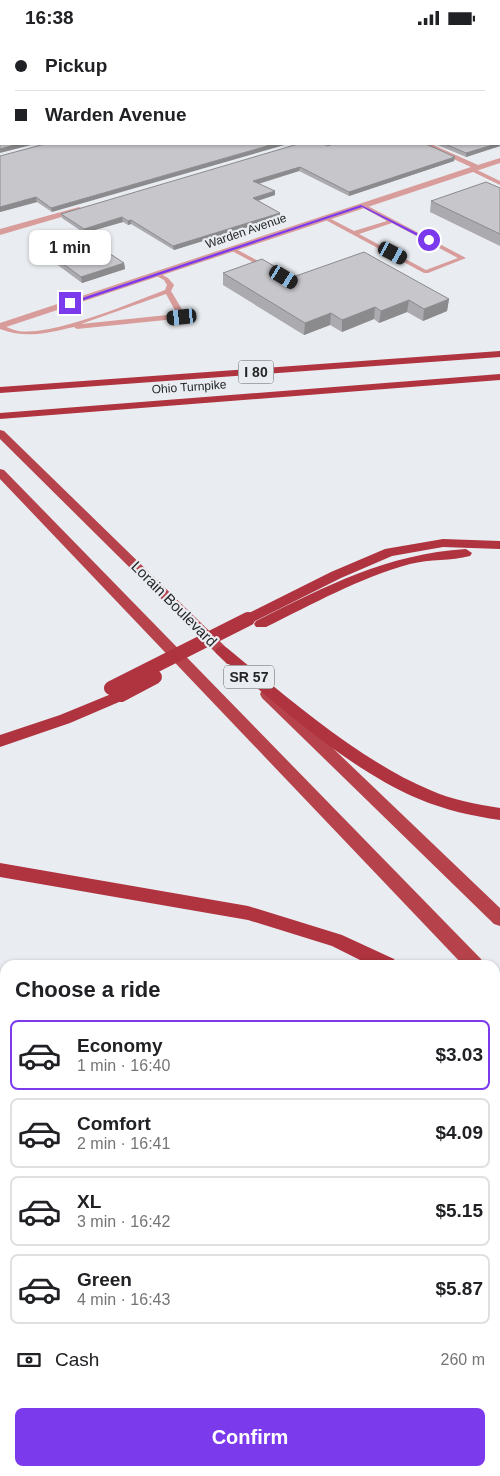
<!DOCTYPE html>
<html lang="en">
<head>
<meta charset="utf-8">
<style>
  body { margin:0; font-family:Helvetica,sans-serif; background:#f2f2f2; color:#202124; height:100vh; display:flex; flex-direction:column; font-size:19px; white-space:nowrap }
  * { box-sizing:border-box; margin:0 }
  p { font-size:16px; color:#757577 }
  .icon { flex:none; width:28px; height:28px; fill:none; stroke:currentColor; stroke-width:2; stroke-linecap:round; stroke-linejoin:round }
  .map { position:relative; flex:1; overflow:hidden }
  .drawer { position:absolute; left:0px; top:925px; width:500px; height:516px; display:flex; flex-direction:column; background:#fff; border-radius:15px 15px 0 0; box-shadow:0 1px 4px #0004 }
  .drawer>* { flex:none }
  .hud { position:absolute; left:0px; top:0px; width:500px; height:110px; box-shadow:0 1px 4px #0004; display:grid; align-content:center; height:110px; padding:0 15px; background:#fff }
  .end { position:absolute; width:22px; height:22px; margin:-11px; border:6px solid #7c3aed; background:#fff; box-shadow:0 0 0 2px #fff }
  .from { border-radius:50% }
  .bubble { position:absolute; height:35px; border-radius:8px; background:#fff; box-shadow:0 1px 4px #0004; font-size:16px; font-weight:700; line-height:35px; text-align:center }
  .car { position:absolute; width:15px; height:30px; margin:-15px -8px; border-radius:6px; box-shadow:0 0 4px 1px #0007; background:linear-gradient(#222 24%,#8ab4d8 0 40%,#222 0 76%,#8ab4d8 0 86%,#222 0) }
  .hud b { display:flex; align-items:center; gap:18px; height:48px; font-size:19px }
  .hud b+b { border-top:1px solid #e0e0e0 }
  .hud i { width:12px; height:12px; background:#202124 }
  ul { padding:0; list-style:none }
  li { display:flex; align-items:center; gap:15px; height:70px; margin:0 10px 8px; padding:0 5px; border:2px solid #e0e0e0; border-radius:8px }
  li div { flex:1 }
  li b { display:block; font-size:19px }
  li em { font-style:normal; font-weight:700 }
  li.on { border-color:#7c3aed }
  li>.icon { width:45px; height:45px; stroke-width:1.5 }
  h2 { padding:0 15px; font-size:22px; line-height:60px }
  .pay { display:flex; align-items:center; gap:12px; height:55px; padding:0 15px; font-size:19px }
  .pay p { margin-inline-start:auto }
  .cta { display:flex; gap:10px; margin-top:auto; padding:10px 15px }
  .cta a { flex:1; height:58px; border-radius:8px; background:#7c3aed; color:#fff; font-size:20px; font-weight:700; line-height:58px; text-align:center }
  .status { display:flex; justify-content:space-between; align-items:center; height:35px; padding:0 25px; background:#fff; direction:ltr }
  .status svg { height:14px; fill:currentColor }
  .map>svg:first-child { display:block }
  .green { fill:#9ed4a9 }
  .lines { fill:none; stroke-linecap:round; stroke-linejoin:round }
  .path { stroke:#a7a9ac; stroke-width:1; stroke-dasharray:1 2; stroke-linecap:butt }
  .service { fill:#d89c9b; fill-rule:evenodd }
  .minor { fill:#d89c9b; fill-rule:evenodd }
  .trunk { fill:#b6434c; fill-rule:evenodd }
  .motorway { fill:#b03340; fill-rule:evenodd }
  .motorway-bridge { stroke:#b03340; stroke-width:14 }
  .wall { fill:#abaaaf }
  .shaded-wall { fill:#8b8b8e }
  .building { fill:#c7c6cb; stroke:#8b8b8e }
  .route { fill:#7c3aed }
  .labels { text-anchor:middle; stroke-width:4.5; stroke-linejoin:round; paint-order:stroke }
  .far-street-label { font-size:12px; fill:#242527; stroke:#e9ecf0 }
  .shield { fill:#e9ecf0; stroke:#5f6163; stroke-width:1 }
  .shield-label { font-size:14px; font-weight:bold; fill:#242527 }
  .street-label { font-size:15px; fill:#242527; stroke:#e9ecf0 }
</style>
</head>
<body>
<div class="status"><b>16:38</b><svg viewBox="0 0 49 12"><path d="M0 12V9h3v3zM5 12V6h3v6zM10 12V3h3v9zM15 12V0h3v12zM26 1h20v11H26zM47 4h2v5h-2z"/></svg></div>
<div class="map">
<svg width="500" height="1441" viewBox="0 0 500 1441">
  <rect width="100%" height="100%" fill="#e9ecf0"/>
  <polygon class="green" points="0,958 5,959 5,1206 0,1210"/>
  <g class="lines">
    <g class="path">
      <polyline points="98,0 101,1"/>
      <polyline points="71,1 77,0"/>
    </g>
    <g class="service">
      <polygon points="471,132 500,146 500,150 469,135"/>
      <path d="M360,169H364L466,223L428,238H424L322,183L327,182L354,196L387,186L360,171ZM392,188L458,223L426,235L359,199Z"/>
      <polygon points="230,213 234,213 273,234 268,235 230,215"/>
      <path d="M157,237L168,243L174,250L171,256L186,281L185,283L77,294L74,292C47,298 27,304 0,294V290C6,291 12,295 18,296C54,301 131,268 165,255L167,250L164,245L155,240V238ZM166,259L177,279L81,289Z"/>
    </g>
    <g class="minor">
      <polygon points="177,0 185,0 186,1 178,1"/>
      <polygon points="421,109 431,109 478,130 500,123 500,128 0,294 0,288 471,132"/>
      <polygon points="79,172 83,174 82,176 0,200 0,194"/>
      <polygon points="0,938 5,939 5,955 0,954"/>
      <polygon points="495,1121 500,1123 500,1146 495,1144"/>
    </g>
    <g class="trunk">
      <polygon points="0,395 4,396 237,623 239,626 237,629 227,629 0,404"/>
      <polygon points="0,434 4,435 481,924 484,930 463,930 0,444"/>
      <polygon points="267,654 272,655 500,873 500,891 494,889 262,663 260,659 262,655"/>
      <polygon points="495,943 500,945 500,964 495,962"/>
    </g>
    <g class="motorway">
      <polygon points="500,316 500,322 0,358 0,352"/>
      <polygon points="500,339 500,345 0,384 0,378"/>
      <polygon points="443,504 500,506 500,514 443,512 392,521 341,543 253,587 243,587 241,584 243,581 331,537 385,514"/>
      <path d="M466,514L472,518L470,521C451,526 430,524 410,529C359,543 313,569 266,592H256L254,589L256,586C326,551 387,519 466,514Z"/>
      <path d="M222,611L227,613C286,661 360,726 430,755C452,765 476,769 500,773V785C472,781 445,775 419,764C349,735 275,668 217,619L215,616L217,613Z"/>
      <polygon points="121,655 126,656 128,660 126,664 70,688 0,712 0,700 60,680"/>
      <polygon points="0,828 248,871 342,900 394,924 397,930 370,930 332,911 248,885 0,842"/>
      <polygon points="495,991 500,993 500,1014 495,1012"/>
    </g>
    <g class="motorway-bridge">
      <polyline points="111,653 248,584"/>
      <polyline points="121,660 155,642"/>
    </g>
  </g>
  <g class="wall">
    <polygon points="210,0 459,0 462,1 213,1"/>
    <polygon points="500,2 500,111 466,122 435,109 499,109"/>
    <polygon points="45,109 52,177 37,167 0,177"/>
    <polygon points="327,111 454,126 349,161 299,136 259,149 275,160 258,166 280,182 174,215 131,189 128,190 123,187 84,198 62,183 61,179"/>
    <polygon points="500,153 500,211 430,177 431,166"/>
    <polygon points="42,213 124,228 125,234 82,248 43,219"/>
    <polygon points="223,238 293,242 449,264 447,276 423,286 407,277 379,288 374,284 342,297 330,290 304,300 223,250"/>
  </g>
  <g class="shaded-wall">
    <polygon points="500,107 500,111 466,122 466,118 496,109 499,109 499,108"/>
    <polygon points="18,109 35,109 0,118 0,114"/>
    <polygon points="274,109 288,109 52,177 51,173"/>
    <polygon points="455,122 454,126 349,161 349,157"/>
    <polygon points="300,132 299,136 253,150 253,146"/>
    <polygon points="275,156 275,160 253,167 253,163"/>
    <polygon points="36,162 37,167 0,177 0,172"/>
    <polygon points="280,178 280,182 174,215 173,211"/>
    <polygon points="122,182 123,187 84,198 84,194"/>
    <polygon points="131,185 131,189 128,190 128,186"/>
    <polygon points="124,228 125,234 82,248 81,242"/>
    <polygon points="449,264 447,276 423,286 424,274"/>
    <polygon points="409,265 407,277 379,288 381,276"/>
    <polygon points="375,272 374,284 342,297 342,285"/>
    <polygon points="331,278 330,290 304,300 305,288"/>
  </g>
  <g class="building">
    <polygon points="218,0 459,0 462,1 221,1"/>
    <polygon points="482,0 494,0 498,1 478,1"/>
    <polygon points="499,1 500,2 500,107 499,108"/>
    <rect x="0" y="30" width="1" height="7"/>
    <polygon points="1,40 1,63 0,62 0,41"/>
    <polygon points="0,66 1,66 1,109 18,109 0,114"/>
    <polygon points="45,109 274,109 51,173 36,162 0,172 0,121"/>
    <polygon points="298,109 324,109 327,111 333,109 426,109 455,122 349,157 300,132 253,146 275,156 253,163 280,178 173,211 131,185 128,186 122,182 84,194 61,179"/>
    <polygon points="445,109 496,109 466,118"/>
    <polygon points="486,147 500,153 500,199 431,166"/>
    <polygon points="83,201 124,228 81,242 42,213"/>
    <polygon points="364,217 449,264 424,274 409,265 381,276 375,272 342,285 331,278 305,288 223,238 262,224 293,242"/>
  </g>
  <polygon class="route" points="361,170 431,205 427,206 362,172 72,269 67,268"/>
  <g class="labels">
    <g class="far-street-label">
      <text transform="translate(246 196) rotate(-19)" y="4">Warden Avenue</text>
      <text transform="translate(189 352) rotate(-4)" y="4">Ohio Turnpike</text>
    </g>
    <g class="shield">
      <rect x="238.5" y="325.5" width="35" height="23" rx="4"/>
      <rect x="224" y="630.5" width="50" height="23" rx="4"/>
    </g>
    <g class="shield-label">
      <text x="256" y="342">I 80</text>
      <text x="249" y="647">SR 57</text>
    </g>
    <g class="street-label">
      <text transform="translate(174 569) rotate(45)" y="5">Lorain Boulevard</text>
    </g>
  </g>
</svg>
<i class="end from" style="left:429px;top:205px"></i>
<i class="end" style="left:70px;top:268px"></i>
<div class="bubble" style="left:29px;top:195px;width:82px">1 min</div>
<i class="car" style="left:393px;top:218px;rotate:118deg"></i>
<i class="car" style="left:284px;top:242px;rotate:121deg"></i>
<i class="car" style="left:182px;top:282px;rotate:264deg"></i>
<div class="hud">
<b><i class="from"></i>Pickup</b>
<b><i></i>Warden Avenue</b>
</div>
<section class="drawer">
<h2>Choose a ride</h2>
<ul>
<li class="on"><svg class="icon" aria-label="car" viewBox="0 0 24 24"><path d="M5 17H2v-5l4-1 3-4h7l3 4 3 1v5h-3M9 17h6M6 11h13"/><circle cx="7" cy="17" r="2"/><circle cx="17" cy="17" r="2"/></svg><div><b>Economy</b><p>1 min · 16:40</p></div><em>$3.03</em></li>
<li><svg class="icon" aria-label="car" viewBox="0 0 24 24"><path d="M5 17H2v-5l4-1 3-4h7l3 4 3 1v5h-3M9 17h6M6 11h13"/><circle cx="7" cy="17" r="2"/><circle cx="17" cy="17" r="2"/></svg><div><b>Comfort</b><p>2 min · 16:41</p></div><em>$4.09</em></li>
<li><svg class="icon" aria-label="car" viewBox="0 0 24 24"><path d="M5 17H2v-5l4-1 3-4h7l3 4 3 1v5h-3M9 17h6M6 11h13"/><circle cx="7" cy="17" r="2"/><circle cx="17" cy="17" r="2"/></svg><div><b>XL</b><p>3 min · 16:42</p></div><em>$5.15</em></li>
<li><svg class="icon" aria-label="car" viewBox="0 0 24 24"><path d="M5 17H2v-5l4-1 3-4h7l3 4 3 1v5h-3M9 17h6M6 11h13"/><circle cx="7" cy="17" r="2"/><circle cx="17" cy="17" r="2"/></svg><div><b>Green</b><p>4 min · 16:43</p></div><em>$5.87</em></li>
</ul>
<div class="pay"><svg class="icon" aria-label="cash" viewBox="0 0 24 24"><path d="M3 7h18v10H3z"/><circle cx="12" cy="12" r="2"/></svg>Cash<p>260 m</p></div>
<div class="cta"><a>Confirm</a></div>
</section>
</div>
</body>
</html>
